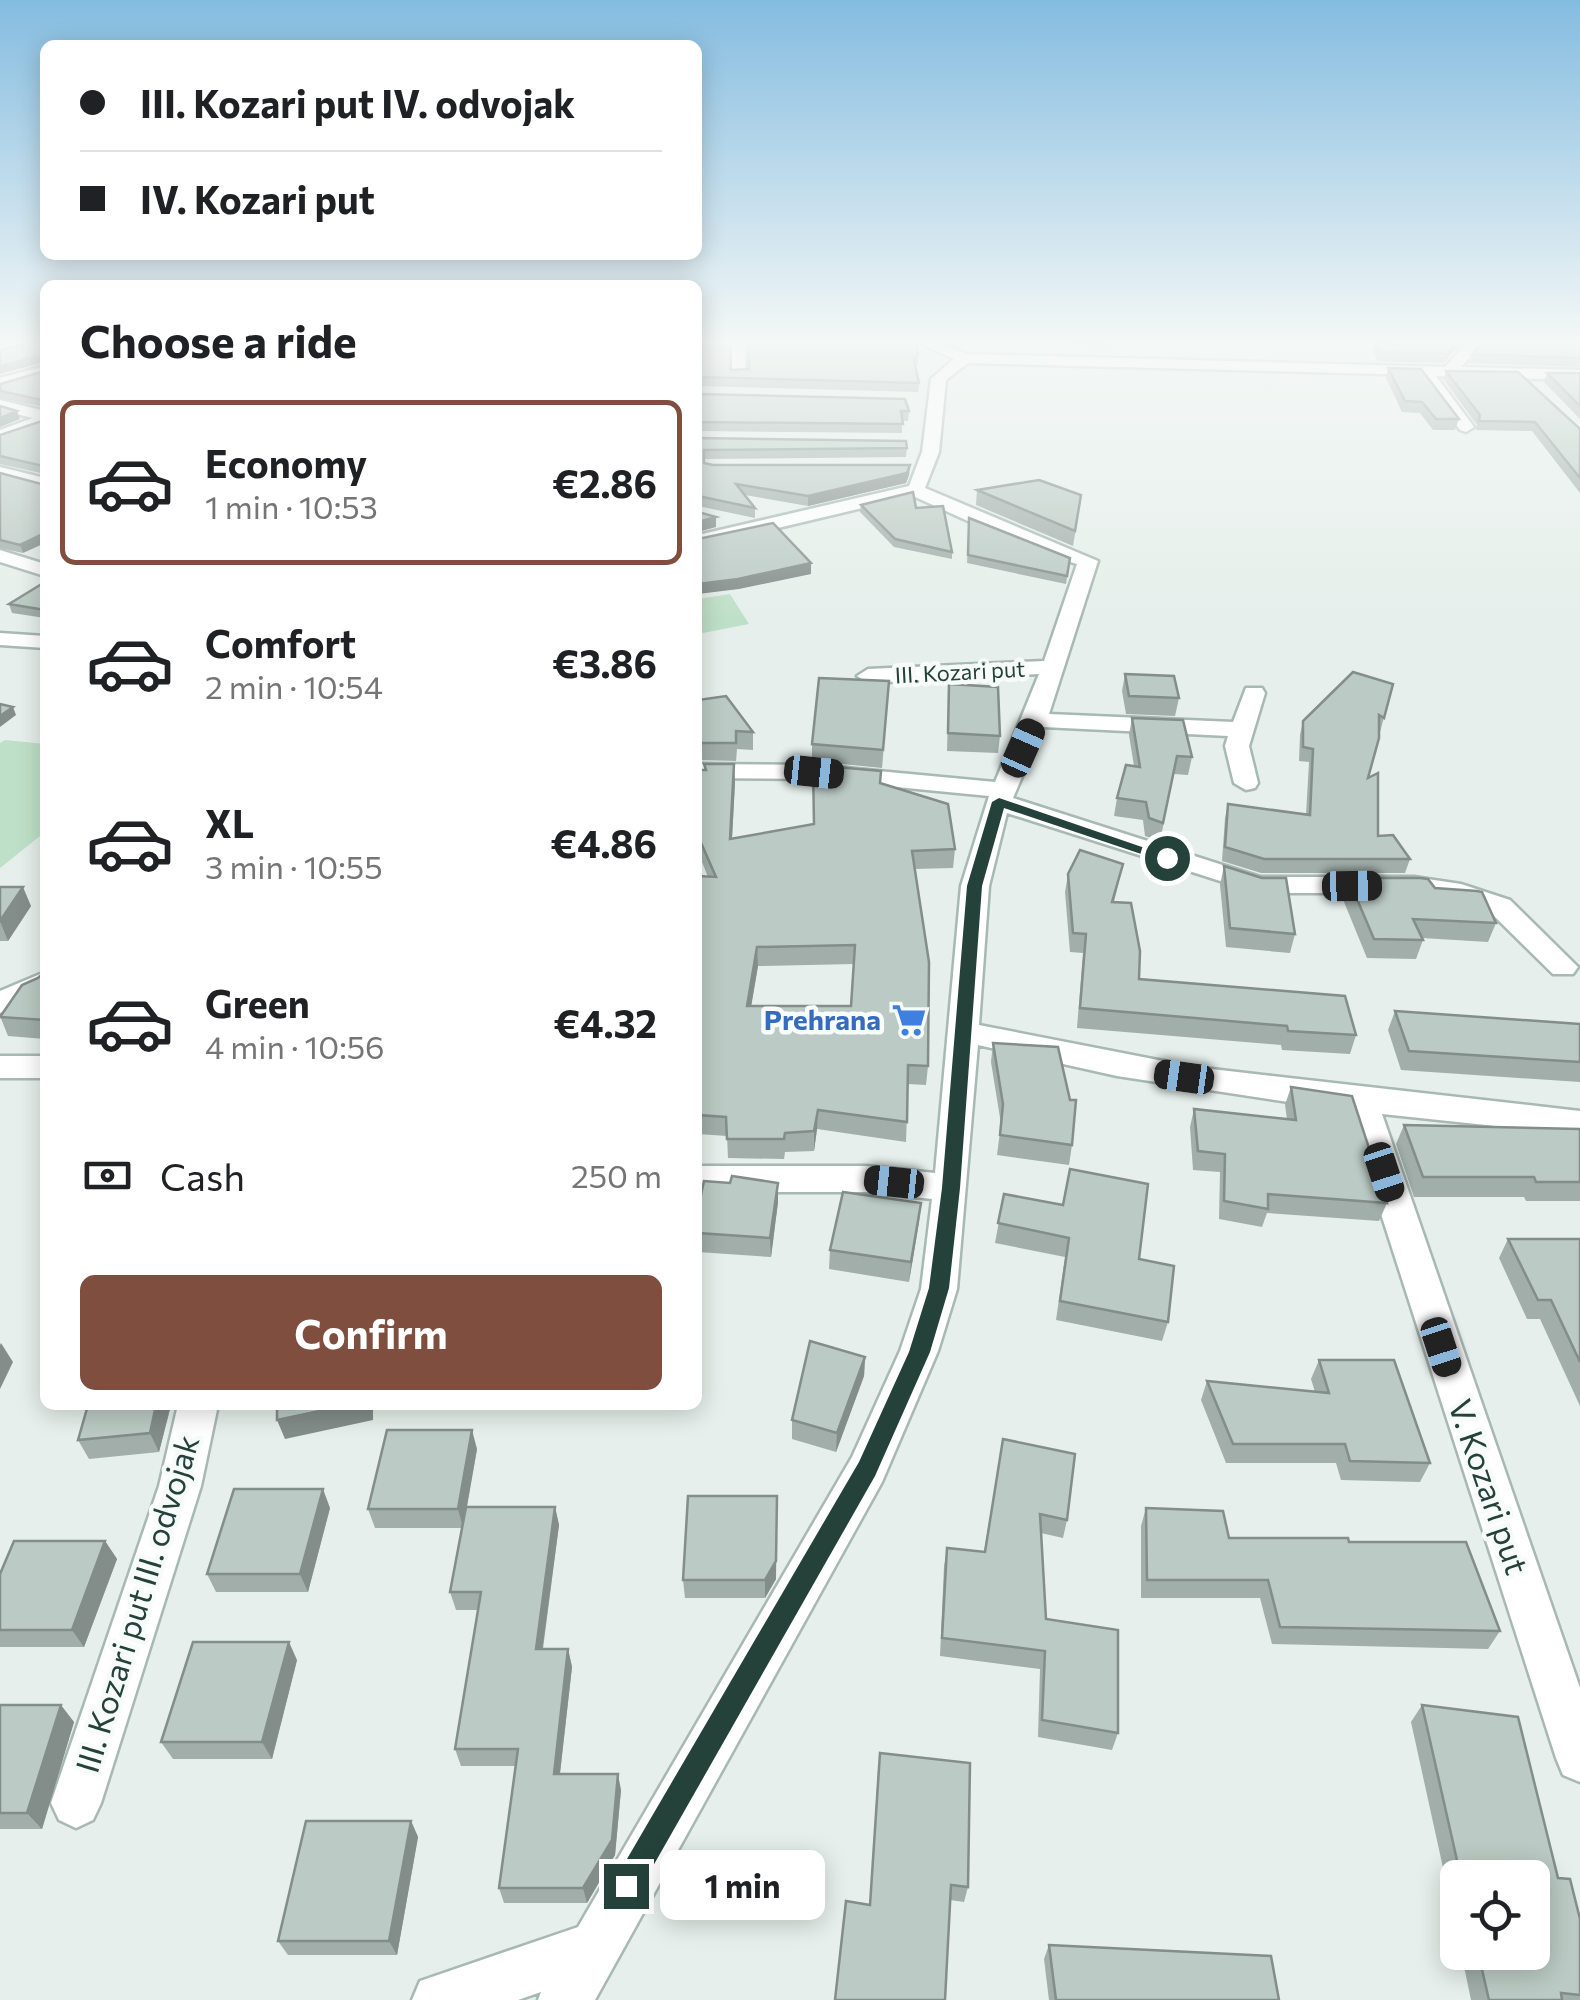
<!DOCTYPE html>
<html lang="en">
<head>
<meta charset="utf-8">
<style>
  body { margin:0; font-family:Commissioner,sans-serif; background:#f2f2f2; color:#202124; height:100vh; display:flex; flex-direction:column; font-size:38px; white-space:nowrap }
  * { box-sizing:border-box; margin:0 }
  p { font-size:32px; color:#757577 }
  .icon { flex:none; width:55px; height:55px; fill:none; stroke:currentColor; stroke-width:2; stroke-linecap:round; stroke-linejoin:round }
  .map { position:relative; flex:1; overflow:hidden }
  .drawer { position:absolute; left:40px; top:280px; width:662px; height:1130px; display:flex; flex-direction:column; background:#fff; border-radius:15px; box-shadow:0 5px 25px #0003 }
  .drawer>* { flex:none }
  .banner { position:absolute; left:40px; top:40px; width:662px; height:220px; border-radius:15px; box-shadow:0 5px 25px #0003; display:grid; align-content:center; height:220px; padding:0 40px; background:#fff }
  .buttons { position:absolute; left:1440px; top:1860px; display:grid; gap:20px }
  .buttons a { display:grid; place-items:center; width:110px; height:110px; border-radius:15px; background:#fff; box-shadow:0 5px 25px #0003; font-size:50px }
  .end { position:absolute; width:45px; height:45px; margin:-22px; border:12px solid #24423a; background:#fff; box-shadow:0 0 0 5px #fff }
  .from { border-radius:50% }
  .bubble { position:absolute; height:70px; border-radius:15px; background:#fff; box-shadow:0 5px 25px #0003; font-size:32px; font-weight:700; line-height:70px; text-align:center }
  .car { position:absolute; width:30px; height:60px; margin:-30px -15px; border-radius:12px; box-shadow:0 0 8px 2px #0007; background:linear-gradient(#222 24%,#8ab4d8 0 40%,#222 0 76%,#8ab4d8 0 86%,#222 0) }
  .banner b { display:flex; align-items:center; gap:35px; height:95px; font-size:38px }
  .banner b+b { border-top:2px solid #e0e0e0 }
  .banner i { width:25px; height:25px; background:#202124 }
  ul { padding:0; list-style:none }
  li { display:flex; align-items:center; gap:30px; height:165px; margin:0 20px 15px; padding:0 20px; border:5px solid transparent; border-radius:15px }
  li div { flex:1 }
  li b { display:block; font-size:38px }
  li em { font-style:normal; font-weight:700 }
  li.on { border-color:#7f4e3f }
  li>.icon { width:90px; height:90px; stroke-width:1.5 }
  h2 { padding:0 40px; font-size:45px; line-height:120px }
  .pay { display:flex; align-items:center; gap:25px; height:110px; padding:0 40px; font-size:38px }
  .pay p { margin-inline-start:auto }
  .action { display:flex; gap:20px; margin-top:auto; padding:20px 40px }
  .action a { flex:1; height:115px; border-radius:15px; background:#7f4e3f; color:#fff; font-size:40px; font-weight:700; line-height:115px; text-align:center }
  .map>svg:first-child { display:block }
  .green { fill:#bfe0c8 }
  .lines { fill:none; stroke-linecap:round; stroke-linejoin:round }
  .street-casing { stroke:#a8b8b2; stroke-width:5 }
  .street { fill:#fff; fill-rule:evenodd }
  .wall { fill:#a1aea9; fill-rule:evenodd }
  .shaded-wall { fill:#838d89 }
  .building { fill:#bbcac4; stroke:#838d89; stroke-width:2.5; fill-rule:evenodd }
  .route { fill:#24423a }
  .labels { text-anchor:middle; stroke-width:9; stroke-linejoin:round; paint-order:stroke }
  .far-street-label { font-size:22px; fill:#24423a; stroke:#f7fbf9 }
  .shop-label { font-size:28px; font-weight:bold; fill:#366cbe; stroke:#f7fbf9; text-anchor:end }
  .near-street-label { font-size:32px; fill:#24423a; stroke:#f7fbf9 }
</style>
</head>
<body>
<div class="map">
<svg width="1580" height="2000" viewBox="0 0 1580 2000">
  <rect width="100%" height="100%" fill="#e6efeb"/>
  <g class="green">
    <polygon points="730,594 749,624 698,634 698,599"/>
    <polygon points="5,740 45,744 45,832 0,868 0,743"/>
  </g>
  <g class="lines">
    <g class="street-casing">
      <g id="street">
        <polygon points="24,340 45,344 0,354 0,346"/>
        <polygon points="732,340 746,340 745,378 732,375"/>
        <polygon points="913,340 932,340 966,354 1445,367 1470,340 1485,340 1461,367 1580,370 1580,380 1436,376 1474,427 1466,432 1460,430 1420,375 968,363 946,380 939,452 925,488 1098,561 1049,714 1233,722 1246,688 1262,688 1265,693 1249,746 1258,783 1255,788 1246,790 1234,783 1225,746 1228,736 1043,727 1013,798 1260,877 1414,877 1461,884 1510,900 1578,967 1573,974 1553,974 1490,912 1447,898 1414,893 1258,893 1007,813 989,886 979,1025 1194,1067 1580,1111 1580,1135 1382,1114 1580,1688 1580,1782 1563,1775 1556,1758 1348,1111 1117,1076 978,1045 957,1289 938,1351 882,1482 595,2000 538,2000 541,1992 518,2000 412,2000 420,1981 578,1927 852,1457 900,1351 921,1289 932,1199 865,1192 698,1192 698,1166 865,1166 935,1173 961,886 989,796 814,779 698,778 698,764 814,765 995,782 1039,674 868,683 857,676 868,669 1044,661 1077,564 1032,550 913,496 698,547 698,535 909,486 922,452 931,379 954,359"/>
        <polygon points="45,366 45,376 0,388 0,378"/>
        <polygon points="0,400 45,411 45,425 0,441 0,430 33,418 0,410"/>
        <polygon points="0,467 45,478 45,488 0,477"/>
        <polygon points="0,550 45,564 45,576 0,562"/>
        <polygon points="0,633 45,636 45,648 0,645"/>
        <polygon points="45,972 45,994 0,1013 0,991"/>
        <rect x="0" y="1056" width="45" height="22"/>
        <polygon points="178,1405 218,1405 201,1486 101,1803 93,1820 76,1828 59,1820 51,1803 159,1486"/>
      </g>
    </g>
    <use href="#street" class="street"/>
  </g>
  <g class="wall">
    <polygon points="698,340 731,370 749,369 802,344 918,354 918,363 916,366 919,383 918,392 698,386"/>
    <polygon points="1062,340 1110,340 1109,347 1066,344"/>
    <polygon points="1407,340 1465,340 1443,363 1378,361 1372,350 1374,341 1401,346"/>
    <polygon points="1580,340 1580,367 1469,363 1472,354"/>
    <polygon points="1388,368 1459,419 1455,430 1433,430 1420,413 1402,412 1386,378"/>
    <polygon points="45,371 44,407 0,398 0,384"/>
    <polygon points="1446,371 1580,429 1580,493 1532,431 1476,430 1477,425 1444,380"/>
    <polygon points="1547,373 1580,373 1580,419 1544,382"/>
    <polygon points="698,394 909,411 908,421 902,421 902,433 698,431"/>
    <polygon points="45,420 45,474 0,464 0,435"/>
    <polygon points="698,438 907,448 906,457 704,459 704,463 713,465 910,465 909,475 906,483 808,506 745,495 755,508 755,518 698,506"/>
    <polygon points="0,473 23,553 0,548"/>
    <polygon points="977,490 1079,510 1073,546 976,505"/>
    <polygon points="861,505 916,508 952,552 952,559 894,547 860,512"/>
    <polygon points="969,518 1070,558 1066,584 967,563"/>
    <polygon points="45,581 45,618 12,613 9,604"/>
    <polygon points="1125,674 1179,698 1175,716 1126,714 1122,691"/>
    <polygon points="949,684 1000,736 998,753 947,751"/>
    <polygon points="1393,684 1380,732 1379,731 1368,778 1378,836 1410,859 1405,873 1261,873 1222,861 1225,818 1228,804 1306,815 1309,762 1299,761 1300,735 1303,721"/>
    <polygon points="888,698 882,768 812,761 812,744"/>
    <polygon points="698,700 753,732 753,750 737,749 736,761 698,760"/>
    <polygon points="1132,718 1192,757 1188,775 1174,774 1160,841 1145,836 1143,820 1114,816 1117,798 1134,766 1129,735"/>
    <path d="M704,764L735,782L732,839L814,824L881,783L955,849L953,868L914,869L928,1066L926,1085L908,1084L906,1142L817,1129L814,1151L785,1152L784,1159L728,1158L727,1136L698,1134V876L708,877L698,852V770H704ZM854,964L851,1006H751L758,966Z"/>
    <polygon points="1123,864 1114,902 1139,979 1356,1035 1350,1054 1282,1050 1281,1045 1077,1028 1083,953 1070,952 1065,892 1068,874"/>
    <polygon points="1224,866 1295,934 1290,953 1226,947 1220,885"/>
    <polygon points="1348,878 1435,888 1496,923 1488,942 1422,938 1423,940 1416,959 1367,958 1342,897"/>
    <polygon points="0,887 31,906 8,941 0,941"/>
    <polygon points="45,972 45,1039 8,1036 0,1016"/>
    <polygon points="1395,1011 1580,1024 1580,1082 1401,1070 1388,1030"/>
    <polygon points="993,1043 1072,1145 1069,1165 997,1155 1001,1124 991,1062"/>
    <polygon points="1291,1087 1387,1203 1379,1221 1267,1213 1262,1227 1219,1219 1220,1172 1193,1170 1190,1127 1194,1109 1287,1119 1285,1105"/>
    <polygon points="1404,1125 1580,1131 1580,1201 1526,1201 1524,1197 1414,1197 1396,1144"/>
    <polygon points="1004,1194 1139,1259 1168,1322 1162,1341 1056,1320 1065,1257 995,1243"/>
    <polygon points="778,1202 771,1257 698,1252 698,1204"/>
    <polygon points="921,1203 909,1282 829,1269 830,1250"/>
    <polygon points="1508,1239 1580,1239 1580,1406 1540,1319 1527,1319 1499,1258"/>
    <polygon points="865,1357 864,1376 836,1452 792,1439 792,1420"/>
    <polygon points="1319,1360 1430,1463 1420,1482 1341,1480 1336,1463 1226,1463 1201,1400 1207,1381 1315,1392 1311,1379"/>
    <polygon points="88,1405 171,1405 159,1452 89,1459 78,1440"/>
    <polygon points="1003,1439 1067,1520 1063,1538 1041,1533 1046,1619 1118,1733 1112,1750 1038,1737 1040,1669 940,1656 944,1566 947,1548 984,1552"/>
    <polygon points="477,1449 467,1507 555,1507 559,1525 543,1649 568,1649 572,1667 560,1774 621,1790 615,1855 587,1903 504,1903 499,1888 515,1766 461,1766 455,1749 478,1610 456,1610 450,1592 462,1528 375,1528 368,1509"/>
    <polygon points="330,1508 308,1592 216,1592 207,1574"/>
    <polygon points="1146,1508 1229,1538 1349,1542 1500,1631 1488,1649 1272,1644 1260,1598 1141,1598 1141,1526"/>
    <polygon points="105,1541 117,1559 84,1647 0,1647 0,1574"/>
    <polygon points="776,1579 765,1598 685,1598 683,1580"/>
    <polygon points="297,1660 272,1759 173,1759 161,1742"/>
    <polygon points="0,1705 74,1722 42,1829 0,1829"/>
    <polygon points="1422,1705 1558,1878 1580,1919 1580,2000 1471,2000 1461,1952 1532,1952 1532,1878 1458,1878 1458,1936 1411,1722"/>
    <polygon points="878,1769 968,1887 964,1902 950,1900 870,1905"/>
    <polygon points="411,1821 418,1837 397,1955 288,1955 278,1941"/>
    <polygon points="1049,1945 1279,2000 1049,2000 1044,1959"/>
  </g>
  <g class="shaded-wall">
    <polygon points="1459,340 1465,340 1443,363 1446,354"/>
    <polygon points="42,355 44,362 0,374 0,366"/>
    <polygon points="17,411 20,419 0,427 0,418"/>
    <polygon points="910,465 909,475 906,483 808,506 808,496"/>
    <polygon points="716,517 716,527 698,532 698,522"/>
    <polygon points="45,533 45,543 23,553 20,545"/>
    <polygon points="811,563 811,574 739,589 698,594 698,584"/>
    <polygon points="13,707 16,715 0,727 0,716"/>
    <polygon points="734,764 735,782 731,857 730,839"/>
    <polygon points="23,887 31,906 8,941 0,921"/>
    <polygon points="757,947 758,966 748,1025 747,1006"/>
    <polygon points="818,1110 817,1129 814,1151 814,1131"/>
    <polygon points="778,1183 778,1202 771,1257 770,1238"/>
    <polygon points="921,1203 919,1222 909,1282 911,1262"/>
    <polygon points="1,1343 13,1362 0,1389 0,1345"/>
    <polygon points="865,1357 864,1376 836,1452 837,1433"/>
    <polygon points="156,1405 171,1405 159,1452 150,1433"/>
    <polygon points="348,1405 373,1405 373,1420 285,1439 277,1420"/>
    <polygon points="472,1430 477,1449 463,1528 458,1509"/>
    <polygon points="323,1489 330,1508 308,1592 300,1574"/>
    <polygon points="777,1496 776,1579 765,1598 765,1580"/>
    <polygon points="555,1507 559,1525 540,1667 536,1649"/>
    <polygon points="105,1541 117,1559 84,1647 72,1630"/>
    <polygon points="289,1642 297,1660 272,1759 262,1742"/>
    <polygon points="568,1649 572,1667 558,1790 554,1774"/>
    <polygon points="61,1705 74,1722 42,1829 27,1813"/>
    <polygon points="618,1774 621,1790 615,1855 587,1903 583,1888"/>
    <polygon points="411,1821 418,1837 397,1955 389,1941"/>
  </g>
  <g class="building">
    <polygon points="41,340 45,340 45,358 42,355 0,366 0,350"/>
    <polygon points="698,340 730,340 731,370 749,369 749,340 801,340 802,344 817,340 915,340 918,354 914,360 919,383 698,377"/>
    <polygon points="1407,340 1459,340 1446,354 1380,352 1374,341 1401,346"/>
    <polygon points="1485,340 1580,340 1580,358 1472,354"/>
    <polygon points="1388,368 1421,369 1459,419 1436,419 1422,402 1405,401"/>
    <polygon points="45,371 45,414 43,400 0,391 0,384"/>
    <polygon points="1446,371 1518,372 1580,429 1580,478 1535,422 1479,421 1480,415"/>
    <polygon points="1547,373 1580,373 1580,406"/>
    <polygon points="698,394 905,399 909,411 901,411 903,424 698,422"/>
    <polygon points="0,406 17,411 0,418"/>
    <polygon points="45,420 45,475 43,466 0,456 0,435"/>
    <polygon points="698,438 906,441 907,448 704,450 704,463 713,465 910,465 907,473 808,496 736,484 755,508 698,496"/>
    <polygon points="0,473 41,484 45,481 45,533 20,545 0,540"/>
    <polygon points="1039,480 1081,495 1075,531 977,490"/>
    <polygon points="913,492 916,508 943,506 952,552 895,539 861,505"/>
    <polygon points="698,512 716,517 698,522"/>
    <polygon points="969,518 1070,558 1067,576 968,555"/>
    <polygon points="773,523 811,563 738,579 698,584 698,539"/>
    <polygon points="45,582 45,610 9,604"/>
    <polygon points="1353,672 1393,684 1384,718 1379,715 1379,738 1368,778 1378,773 1378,836 1393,835 1410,859 1264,859 1225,847 1228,804 1310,815 1313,749 1303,747 1303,721"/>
    <polygon points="1125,674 1174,676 1179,698 1129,696"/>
    <polygon points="819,678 889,681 883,750 812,744"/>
    <polygon points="949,684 998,687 1000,736 948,733"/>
    <polygon points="726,696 753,732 736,731 736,743 698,743 698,700"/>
    <polygon points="0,704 13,707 0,716"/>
    <polygon points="1132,718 1183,720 1192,757 1177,756 1163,823 1149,818 1146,802 1117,798 1126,765 1140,767"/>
    <path d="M704,764H734L730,839L814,824L813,765L881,771L880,783L948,804L955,849L912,851L929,962L928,1066L908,1065L907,1122L818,1110L814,1131L785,1133L784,1139H727L726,1117L698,1115V876L716,877L698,836V770H706ZM855,945L851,1006H747L757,947Z"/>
    <polygon points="1080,850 1123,864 1112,902 1131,903 1140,951 1139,979 1345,996 1356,1035 1288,1031 1287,1026 1080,1008 1086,934 1073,933 1068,874"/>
    <polygon points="1224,866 1262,878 1286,878 1295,934 1230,928"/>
    <polygon points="1348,878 1420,878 1428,879 1435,888 1477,891 1482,892 1496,923 1413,919 1423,940 1374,939"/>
    <polygon points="0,887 23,887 0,921"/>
    <polygon points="45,972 45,1020 0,1017 22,985 38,978"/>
    <polygon points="1395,1011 1580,1024 1580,1062 1409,1051"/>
    <polygon points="993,1043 1058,1047 1070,1100 1076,1100 1072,1145 1000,1135 1003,1104"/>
    <polygon points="1291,1087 1352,1096 1387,1203 1268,1194 1268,1209 1224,1201 1225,1154 1198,1151 1194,1109 1296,1120"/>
    <polygon points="1404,1125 1579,1129 1580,1131 1580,1182 1536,1182 1534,1177 1423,1177"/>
    <polygon points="1070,1169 1148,1184 1139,1259 1174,1266 1168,1322 1060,1301 1069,1238 998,1223 1004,1194 1063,1205"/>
    <polygon points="732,1176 778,1183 770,1238 698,1233 698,1204 699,1204 704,1181 730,1183"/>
    <polygon points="843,1192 921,1203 911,1262 830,1250"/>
    <polygon points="1508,1239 1580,1239 1580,1362 1551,1300 1538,1300"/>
    <polygon points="810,1341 865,1357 837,1433 792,1420"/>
    <polygon points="1319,1360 1394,1360 1430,1463 1350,1461 1345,1444 1233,1444 1207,1381 1329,1393"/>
    <polygon points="88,1405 156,1405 150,1433 78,1440"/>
    <polygon points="277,1405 348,1405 277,1420"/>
    <polygon points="387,1430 472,1430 458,1509 368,1509"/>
    <polygon points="1003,1439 1075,1454 1067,1520 1040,1514 1046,1619 1118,1630 1118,1733 1042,1720 1045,1651 942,1638 947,1548 985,1552"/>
    <polygon points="234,1489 323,1489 300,1574 207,1574"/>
    <polygon points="688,1496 777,1496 776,1561 765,1580 683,1580"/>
    <polygon points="466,1507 555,1507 536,1649 568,1649 554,1774 618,1774 612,1840 583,1888 499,1888 518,1749 455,1749 481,1592 450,1592"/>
    <polygon points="1146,1508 1223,1511 1229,1538 1348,1538 1349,1542 1466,1542 1500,1631 1280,1627 1268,1580 1147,1580"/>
    <polygon points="14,1541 105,1541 72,1630 0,1630 0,1574"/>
    <polygon points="193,1642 289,1642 262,1742 161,1742"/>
    <polygon points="0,1705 61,1705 27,1813 0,1813"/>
    <polygon points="1422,1705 1518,1717 1558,1878 1570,1879 1580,1919 1580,1995 1561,1993 1562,2000 1489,2000 1478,1952 1532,1952 1532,1878 1461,1878"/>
    <polygon points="880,1753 970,1763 968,1887 951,1885 945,2000 835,2000 846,1901 870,1905"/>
    <polygon points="306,1821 411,1821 389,1941 278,1941"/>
    <polygon points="1049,1945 1271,1956 1279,2000 1056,2000"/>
  </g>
  <linearGradient id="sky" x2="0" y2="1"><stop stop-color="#84bce0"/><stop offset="0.55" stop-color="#f4f8f6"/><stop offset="1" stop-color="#f4f8f6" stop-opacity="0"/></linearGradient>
  <rect width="1580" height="620" fill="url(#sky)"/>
  <polygon class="route" points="999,798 1174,858 1162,861 1004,808 982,886 960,1188 949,1288 930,1352 875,1476 636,1896 626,1900 617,1896 613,1886 617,1876 859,1462 909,1352 929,1288 942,1188 967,886 992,802"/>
  <defs>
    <g id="supermarket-bare" transform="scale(2.7)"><path d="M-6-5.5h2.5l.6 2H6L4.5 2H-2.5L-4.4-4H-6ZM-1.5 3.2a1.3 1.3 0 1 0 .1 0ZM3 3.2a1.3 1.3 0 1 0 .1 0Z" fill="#3f7fe0" stroke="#f7fbf9" stroke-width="2.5" paint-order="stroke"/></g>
  </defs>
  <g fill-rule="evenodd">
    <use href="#supermarket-bare" x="909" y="1020"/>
  </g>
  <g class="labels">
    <g class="far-street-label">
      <text transform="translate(960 672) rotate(-3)" y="8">III. Kozari put</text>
    </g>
    <g class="shop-label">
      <text x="881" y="1030">Prehrana</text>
    </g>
    <g class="near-street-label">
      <text transform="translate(1488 1487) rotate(71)" y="11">V. Kozari put</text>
      <text transform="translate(138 1604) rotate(-73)" y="11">III. Kozari put III. odvojak</text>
    </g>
  </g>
</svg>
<div class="buttons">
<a><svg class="icon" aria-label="locate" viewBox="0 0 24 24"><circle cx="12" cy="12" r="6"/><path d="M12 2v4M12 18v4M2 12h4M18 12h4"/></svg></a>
</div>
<i class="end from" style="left:1167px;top:858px"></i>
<i class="end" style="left:626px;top:1886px"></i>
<div class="bubble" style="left:660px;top:1850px;width:165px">1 min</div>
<i class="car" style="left:1023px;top:748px;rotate:24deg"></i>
<i class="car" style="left:814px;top:772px;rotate:96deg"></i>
<i class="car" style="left:1352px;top:886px;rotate:89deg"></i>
<i class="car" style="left:1184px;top:1077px;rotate:278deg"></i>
<i class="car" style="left:1384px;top:1172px;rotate:162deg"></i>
<i class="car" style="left:894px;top:1182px;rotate:276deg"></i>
<i class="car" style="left:1441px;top:1347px;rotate:162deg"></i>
<div class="banner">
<b><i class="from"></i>III. Kozari put IV. odvojak</b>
<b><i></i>IV. Kozari put</b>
</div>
<section class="drawer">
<h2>Choose a ride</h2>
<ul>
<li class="on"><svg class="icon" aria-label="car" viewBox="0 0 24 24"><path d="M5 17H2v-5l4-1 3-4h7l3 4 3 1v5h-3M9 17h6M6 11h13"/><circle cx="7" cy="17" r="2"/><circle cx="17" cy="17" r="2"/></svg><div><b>Economy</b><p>1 min · 10:53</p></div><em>€2.86</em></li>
<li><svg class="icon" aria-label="car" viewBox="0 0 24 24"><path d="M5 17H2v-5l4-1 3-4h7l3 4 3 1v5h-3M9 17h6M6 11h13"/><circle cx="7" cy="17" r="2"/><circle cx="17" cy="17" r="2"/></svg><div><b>Comfort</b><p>2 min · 10:54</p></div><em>€3.86</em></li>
<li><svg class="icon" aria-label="car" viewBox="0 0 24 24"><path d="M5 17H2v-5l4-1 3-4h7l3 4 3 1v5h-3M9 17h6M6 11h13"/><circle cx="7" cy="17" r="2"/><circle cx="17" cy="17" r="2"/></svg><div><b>XL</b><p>3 min · 10:55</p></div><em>€4.86</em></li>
<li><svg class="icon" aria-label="car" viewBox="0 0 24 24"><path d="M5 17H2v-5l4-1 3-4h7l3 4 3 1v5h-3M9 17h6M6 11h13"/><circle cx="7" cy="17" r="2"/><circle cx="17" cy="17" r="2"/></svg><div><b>Green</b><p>4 min · 10:56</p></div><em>€4.32</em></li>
</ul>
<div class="pay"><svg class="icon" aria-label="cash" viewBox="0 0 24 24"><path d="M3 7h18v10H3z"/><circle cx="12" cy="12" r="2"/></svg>Cash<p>250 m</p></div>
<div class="action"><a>Confirm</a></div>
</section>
</div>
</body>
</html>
